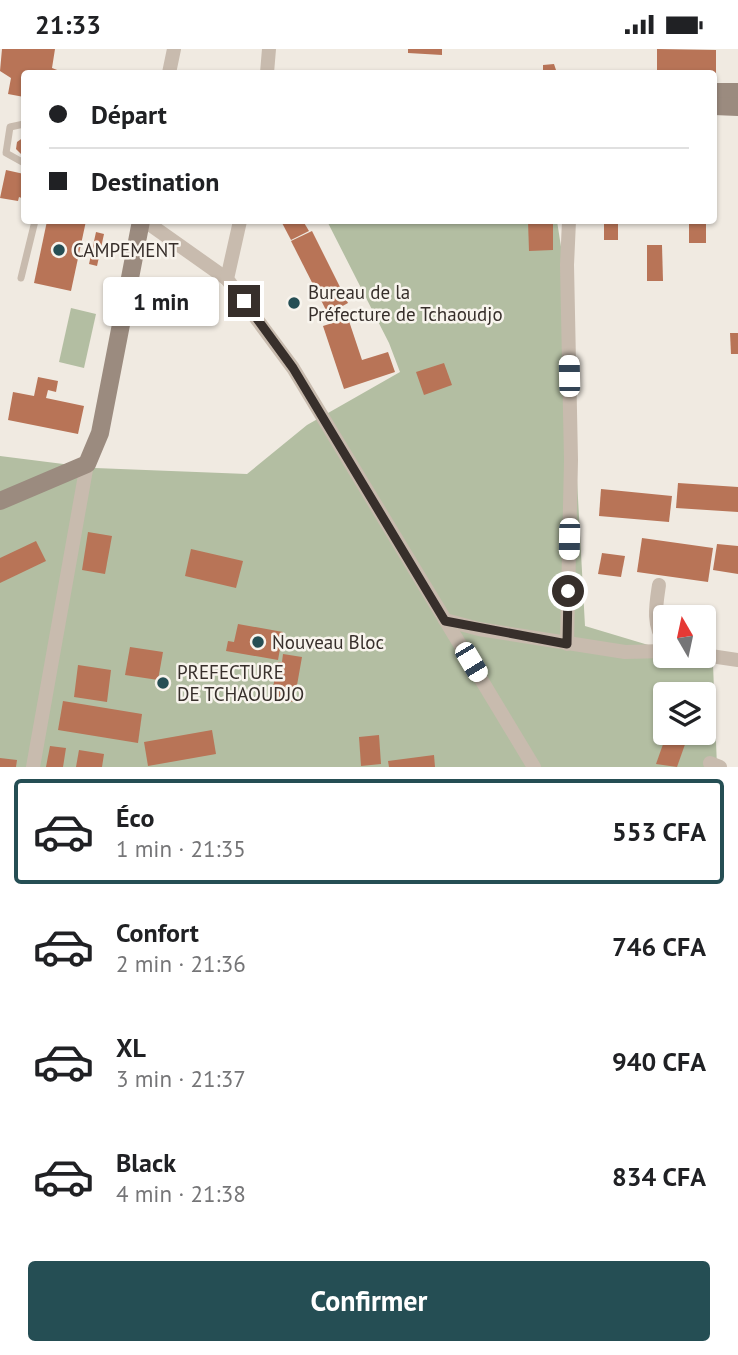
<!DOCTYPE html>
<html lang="fr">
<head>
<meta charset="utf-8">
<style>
  body { margin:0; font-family:"PT Sans",sans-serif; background:#f2f2f2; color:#202124; height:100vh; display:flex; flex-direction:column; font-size:26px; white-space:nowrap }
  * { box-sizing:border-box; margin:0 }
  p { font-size:23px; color:#757577 }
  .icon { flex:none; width:38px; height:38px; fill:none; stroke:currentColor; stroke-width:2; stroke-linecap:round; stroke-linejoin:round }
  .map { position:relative; height:718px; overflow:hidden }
  .drawer { display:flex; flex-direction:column; background:#fff; flex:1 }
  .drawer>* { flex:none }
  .top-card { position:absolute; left:21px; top:21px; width:696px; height:154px; border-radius:7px; box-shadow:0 2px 5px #0004; display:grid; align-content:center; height:154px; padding:0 28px; background:#fff }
  .needle { width:46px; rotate:351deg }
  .fabs { position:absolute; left:653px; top:556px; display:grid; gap:14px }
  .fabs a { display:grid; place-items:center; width:63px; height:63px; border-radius:7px; background:#fff; box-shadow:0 2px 5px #0004; font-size:35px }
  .end { position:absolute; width:32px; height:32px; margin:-16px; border:9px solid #372f2b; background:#fff; box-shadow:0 0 0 4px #fff }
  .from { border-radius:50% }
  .bubble { position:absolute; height:49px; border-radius:7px; background:#fff; box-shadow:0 2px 5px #0004; font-size:23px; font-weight:700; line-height:49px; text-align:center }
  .car { position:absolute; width:21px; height:42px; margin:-21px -10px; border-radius:9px; box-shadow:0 0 5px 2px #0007; background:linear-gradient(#fff 24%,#345 0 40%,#fff 0 76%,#345 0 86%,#fff 0) }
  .top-card b { display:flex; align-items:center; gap:24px; height:66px; font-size:26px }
  .top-card b+b { border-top:2px solid #e0e0e0 }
  .top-card i { width:18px; height:18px; background:#202124 }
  ul { padding:12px 0 0; list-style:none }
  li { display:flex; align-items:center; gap:21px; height:105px; margin:0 14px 10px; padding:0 14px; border:4px solid transparent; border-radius:7px }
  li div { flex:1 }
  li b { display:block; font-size:26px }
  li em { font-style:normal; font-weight:700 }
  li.active { border-color:#254e54 }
  li>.icon { width:63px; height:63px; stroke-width:1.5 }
  .primary-button { display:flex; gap:14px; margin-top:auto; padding:14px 28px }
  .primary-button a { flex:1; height:80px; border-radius:7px; background:#254e54; color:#fff; font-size:28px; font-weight:700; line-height:80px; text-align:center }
  .status { display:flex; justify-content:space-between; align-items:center; height:49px; padding:0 35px; background:#fff; direction:ltr }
  .status svg { height:19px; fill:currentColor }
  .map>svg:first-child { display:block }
  .green { fill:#b3bea2; fill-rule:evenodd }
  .building { fill:#b87457 }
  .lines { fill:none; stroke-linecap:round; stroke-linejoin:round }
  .lane { stroke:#c8bbae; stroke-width:7 }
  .street { stroke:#c8bbae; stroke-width:14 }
  .secondary { stroke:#9b8b7f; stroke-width:18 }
  .route { stroke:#372f2b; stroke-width:9 }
  .poi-dot { fill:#254e54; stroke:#f8f4ed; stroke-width:2.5 }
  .labels { text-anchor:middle; stroke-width:5; stroke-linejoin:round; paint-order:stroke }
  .poi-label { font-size:19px; fill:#372f2b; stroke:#f8f4ed; text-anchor:start }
</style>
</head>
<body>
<div class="status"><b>21:33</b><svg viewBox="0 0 49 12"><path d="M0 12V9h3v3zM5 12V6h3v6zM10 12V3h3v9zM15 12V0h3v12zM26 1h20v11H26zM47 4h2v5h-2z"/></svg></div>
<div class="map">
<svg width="738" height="718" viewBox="0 0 738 718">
  <rect width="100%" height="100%" fill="#f0eae1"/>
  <g class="green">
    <path d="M327,172H557L566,230L585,577L665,601V607H686L713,615L717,718H0V407L95,419L247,425L307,376L400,323L389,294ZM665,646H704V684H665Z"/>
    <polygon points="71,259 96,265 84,319 59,313"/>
  </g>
  <g class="building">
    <polygon points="2,0 55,0 52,19 65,24 24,24 24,48 8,45 11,29 0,22"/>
    <polygon points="408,0 442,0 442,6 408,4"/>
    <polygon points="657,0 716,1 716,24 657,24"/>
    <polygon points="554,15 557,24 543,24 543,16"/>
    <polygon points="24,88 24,108 16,100 17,93"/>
    <polygon points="6,121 24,125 24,150 19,148 18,152 0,149"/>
    <polygon points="47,172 86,172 71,242 34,234"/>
    <polygon points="281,172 303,172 309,182 291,191"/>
    <polygon points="528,172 553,172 553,201 529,202"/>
    <rect x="604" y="172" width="14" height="19"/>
    <rect x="689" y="172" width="17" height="22"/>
    <polygon points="312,182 348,254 328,265 291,192"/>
    <polygon points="96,183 104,185 97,217 89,215"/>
    <polygon points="647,196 662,196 663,232 647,232"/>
    <polygon points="348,269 362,311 388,303 395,323 344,340 323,277"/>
    <polygon points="730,284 738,284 738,305 731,305"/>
    <polygon points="444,314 452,336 424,346 416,323"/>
    <polygon points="38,328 58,332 56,343 48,341 46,349 84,357 78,385 8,371 13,343 34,347"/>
    <polygon points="678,434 738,438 738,463 676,459"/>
    <polygon points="601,440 672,447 669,473 599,467"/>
    <polygon points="88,483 112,487 105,525 82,521"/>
    <polygon points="642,489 713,499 708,533 637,523"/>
    <polygon points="36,492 46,512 0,534 0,509"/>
    <polygon points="717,495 738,497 738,525 713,521"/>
    <polygon points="191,500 243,512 236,539 185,527"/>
    <polygon points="602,504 625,507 621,528 598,525"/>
    <polygon points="238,575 283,583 278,611 226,602 228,592 234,593"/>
    <polygon points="130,598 163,603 158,631 125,626"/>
    <polygon points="283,605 302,608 294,653 271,649 278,613 282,613"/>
    <polygon points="78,616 111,621 107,653 74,648"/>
    <polygon points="63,652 142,665 138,694 58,681"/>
    <polygon points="212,681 216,705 148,717 144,693"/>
    <polygon points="667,684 689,684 677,718 656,715"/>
    <polygon points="379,686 381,715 361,717 359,688"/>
    <polygon points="50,697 66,699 63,718 46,718"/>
    <polygon points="79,701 104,705 102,718 76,718"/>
    <polygon points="434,706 435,718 389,718 388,712"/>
    <polygon points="0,709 17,711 16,718 0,718"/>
  </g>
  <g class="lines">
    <g class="lane">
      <polyline points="24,75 10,78 6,104 24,114"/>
      <polyline points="21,229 35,172"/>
    </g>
    <g class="street">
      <polyline points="169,24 174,0"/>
      <polyline points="267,24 269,0"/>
      <polyline points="145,172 227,230"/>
      <polyline points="240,172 227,230 293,319 534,718"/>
      <path d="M659,536C656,556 652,576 665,593"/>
      <polyline points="445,571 479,580 625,603 665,602"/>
      <polyline points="567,595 571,411 567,216 569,172"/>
      <polyline points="704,606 738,611"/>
      <polyline points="710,714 720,718"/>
      <polyline points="33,718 87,415"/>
    </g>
    <g class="secondary">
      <polyline points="714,43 738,43"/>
      <polyline points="714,57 738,58"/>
      <polyline points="0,452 87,415 100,384 141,172"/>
    </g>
  </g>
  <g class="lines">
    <polyline class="route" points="244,252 293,319 445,572 567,595 568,542"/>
  </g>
  <g class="poi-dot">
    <circle cx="59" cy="201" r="7"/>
    <circle cx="294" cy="254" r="7"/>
    <circle cx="258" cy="593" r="7"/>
    <circle cx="163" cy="634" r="7"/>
  </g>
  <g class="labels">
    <g class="poi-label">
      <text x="73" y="208">CAMPEMENT</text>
      <text x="308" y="250">Bureau de la<tspan x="308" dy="22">Préfecture de Tchaoudjo</tspan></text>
      <text x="272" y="600">Nouveau Bloc</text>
      <text x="177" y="630">PREFECTURE<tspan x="177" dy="22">DE TCHAOUDJO</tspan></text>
    </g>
  </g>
</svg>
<div class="fabs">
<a><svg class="needle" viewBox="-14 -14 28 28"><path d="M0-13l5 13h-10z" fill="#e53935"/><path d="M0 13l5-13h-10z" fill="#757577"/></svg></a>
<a><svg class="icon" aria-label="layers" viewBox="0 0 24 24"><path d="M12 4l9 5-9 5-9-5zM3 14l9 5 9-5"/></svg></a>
</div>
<i class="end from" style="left:568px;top:542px"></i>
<i class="end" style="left:244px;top:252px"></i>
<div class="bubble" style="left:103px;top:228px;width:116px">1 min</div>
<i class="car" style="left:569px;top:327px;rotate:359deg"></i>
<i class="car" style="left:569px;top:490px;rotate:181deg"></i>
<i class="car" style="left:471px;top:613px;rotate:149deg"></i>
<div class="top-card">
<b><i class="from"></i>Départ</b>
<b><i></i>Destination</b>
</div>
</div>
<section class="drawer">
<ul>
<li class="active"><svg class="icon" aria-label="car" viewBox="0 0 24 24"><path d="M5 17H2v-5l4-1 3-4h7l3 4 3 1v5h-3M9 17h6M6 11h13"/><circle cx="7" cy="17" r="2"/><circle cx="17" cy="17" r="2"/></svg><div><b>Éco</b><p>1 min · 21:35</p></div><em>553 CFA</em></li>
<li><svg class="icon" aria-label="car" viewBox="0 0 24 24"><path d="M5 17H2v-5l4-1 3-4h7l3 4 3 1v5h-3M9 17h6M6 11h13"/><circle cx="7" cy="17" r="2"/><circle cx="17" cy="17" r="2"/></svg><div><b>Confort</b><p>2 min · 21:36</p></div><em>746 CFA</em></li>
<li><svg class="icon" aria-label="car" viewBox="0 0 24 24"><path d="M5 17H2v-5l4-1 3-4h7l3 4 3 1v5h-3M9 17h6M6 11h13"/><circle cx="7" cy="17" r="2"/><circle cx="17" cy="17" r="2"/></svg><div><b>XL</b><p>3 min · 21:37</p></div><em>940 CFA</em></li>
<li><svg class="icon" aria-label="car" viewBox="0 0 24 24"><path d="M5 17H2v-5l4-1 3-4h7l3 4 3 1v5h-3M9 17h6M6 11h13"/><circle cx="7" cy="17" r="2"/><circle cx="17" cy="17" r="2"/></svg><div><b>Black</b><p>4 min · 21:38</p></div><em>834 CFA</em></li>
</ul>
<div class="primary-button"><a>Confirmer</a></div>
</section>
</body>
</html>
